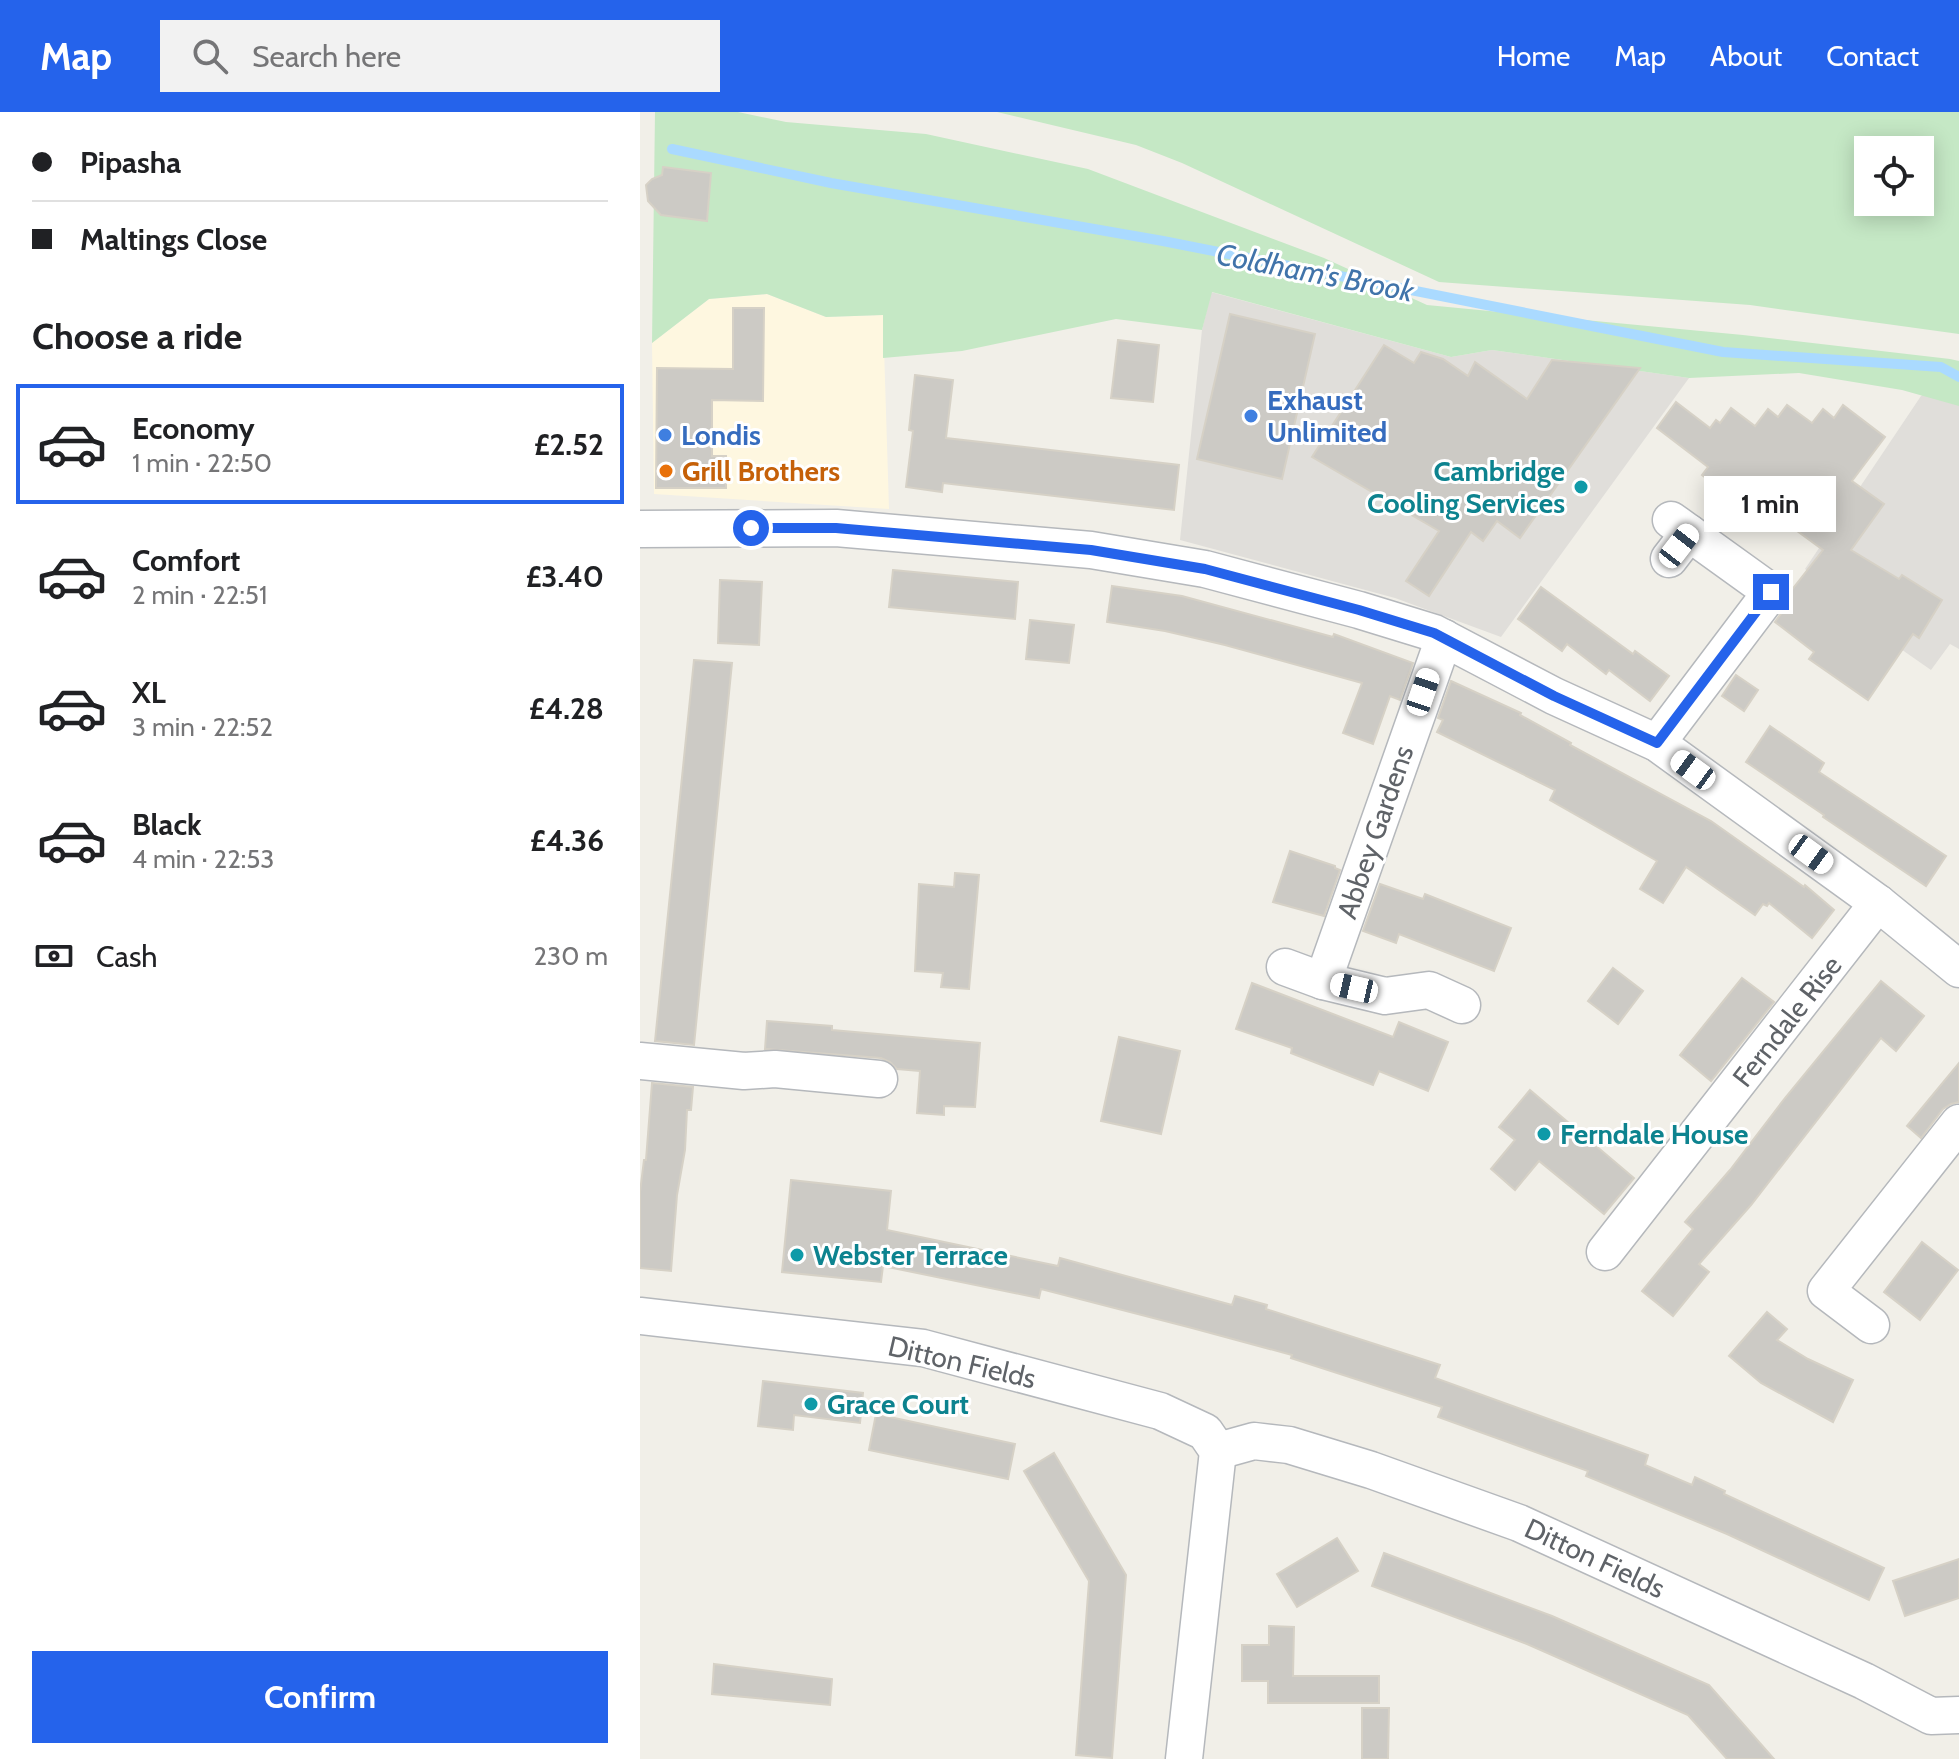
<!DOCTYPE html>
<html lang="en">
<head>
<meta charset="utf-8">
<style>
  body { margin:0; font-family:Cabin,sans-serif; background:#f2f2f2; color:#202124; height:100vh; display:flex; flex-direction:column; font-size:30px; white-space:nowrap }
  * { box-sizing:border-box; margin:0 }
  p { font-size:26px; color:#757577 }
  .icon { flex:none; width:44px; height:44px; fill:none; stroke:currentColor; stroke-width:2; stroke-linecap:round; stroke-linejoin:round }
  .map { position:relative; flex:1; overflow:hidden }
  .sheet { display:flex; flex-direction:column; background:#fff; width:640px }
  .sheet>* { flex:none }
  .guide { display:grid; align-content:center; height:176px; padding:0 32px; background:#fff }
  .controls { position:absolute; left:1214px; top:24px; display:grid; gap:16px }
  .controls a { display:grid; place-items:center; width:80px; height:80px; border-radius:0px; background:#fff; box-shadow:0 4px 20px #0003; font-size:40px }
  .end { position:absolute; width:36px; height:36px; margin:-18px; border:10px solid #2563eb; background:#fff; box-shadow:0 0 0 4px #fff }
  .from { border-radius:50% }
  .bubble { position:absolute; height:56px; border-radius:0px; background:#fff; box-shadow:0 4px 20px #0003; font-size:26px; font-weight:800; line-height:56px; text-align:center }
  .car { position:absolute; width:24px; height:48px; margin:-24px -12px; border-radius:10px; box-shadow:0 0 6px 2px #0007; background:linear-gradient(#fff 24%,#345 0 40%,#fff 0 76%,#345 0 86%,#fff 0) }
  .guide b { display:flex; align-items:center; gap:28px; height:76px; font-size:30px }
  .guide b+b { border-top:2px solid #e0e0e0 }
  .guide i { width:20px; height:20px; background:#202124 }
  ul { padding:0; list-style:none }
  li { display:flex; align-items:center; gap:24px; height:120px; margin:0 16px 12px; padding:0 16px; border:4px solid transparent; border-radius:0px }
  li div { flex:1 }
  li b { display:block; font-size:30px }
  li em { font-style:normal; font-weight:800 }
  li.on { border-color:#2563eb }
  li>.icon { width:72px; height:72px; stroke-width:1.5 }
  h2 { padding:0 32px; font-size:36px; line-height:96px }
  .pay { display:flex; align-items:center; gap:20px; height:88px; padding:0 32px; font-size:30px }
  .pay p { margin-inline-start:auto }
  .cta { display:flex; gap:16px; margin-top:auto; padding:16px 32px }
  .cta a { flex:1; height:92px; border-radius:0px; background:#2563eb; color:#fff; font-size:32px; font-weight:800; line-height:92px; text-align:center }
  header { display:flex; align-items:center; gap:48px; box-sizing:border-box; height:112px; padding:0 40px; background:#2563eb; color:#fff }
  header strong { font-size:38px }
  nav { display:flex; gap:44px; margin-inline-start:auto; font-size:28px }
  .search { width:560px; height:72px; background:#f2f2f2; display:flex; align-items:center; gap:20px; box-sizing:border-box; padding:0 28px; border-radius:0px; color:#757577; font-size:30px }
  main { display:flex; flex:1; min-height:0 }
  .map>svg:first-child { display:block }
  .commercial { fill:#fef7e0 }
  .industrial { fill:#e0deda }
  .green { fill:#c5e8c5; fill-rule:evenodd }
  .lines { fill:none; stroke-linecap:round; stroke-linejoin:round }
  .stream { stroke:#aadaff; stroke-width:10 }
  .building { fill:#cccac5; stroke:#d6d1c6; stroke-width:2 }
  .street-casing { stroke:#b5b8bc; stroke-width:39 }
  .street { stroke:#fff; stroke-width:36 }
  .route { stroke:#2563eb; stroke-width:10 }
  .shop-dot { fill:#3f7fe0; stroke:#fff; stroke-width:3 }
  .food-dot { fill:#e8710a; stroke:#fff; stroke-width:3 }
  .culture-dot { fill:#0f9aa8; stroke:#fff; stroke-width:3 }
  .labels { text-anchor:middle; stroke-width:6; stroke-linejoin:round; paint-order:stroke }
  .shop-label { font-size:28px; font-weight:bold; fill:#366cbe; stroke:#fff; text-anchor:start }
  .food-label { font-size:28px; font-weight:bold; fill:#c56008; stroke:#fff; text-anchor:start }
  .culture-label { font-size:28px; font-weight:bold; fill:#0d838f; stroke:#fff; text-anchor:start }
  .street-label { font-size:28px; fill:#5f6368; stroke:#fff }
  .water-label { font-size:30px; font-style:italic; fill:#4174aa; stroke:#fff }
</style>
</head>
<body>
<header>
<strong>Map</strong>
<div class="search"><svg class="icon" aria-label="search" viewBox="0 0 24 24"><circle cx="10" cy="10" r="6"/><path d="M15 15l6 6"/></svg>Search here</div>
<nav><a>Home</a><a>Map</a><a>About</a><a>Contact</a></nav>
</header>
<main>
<section class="sheet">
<div class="guide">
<b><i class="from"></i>Pipasha</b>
<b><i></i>Maltings Close</b>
</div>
<h2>Choose a ride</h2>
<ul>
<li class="on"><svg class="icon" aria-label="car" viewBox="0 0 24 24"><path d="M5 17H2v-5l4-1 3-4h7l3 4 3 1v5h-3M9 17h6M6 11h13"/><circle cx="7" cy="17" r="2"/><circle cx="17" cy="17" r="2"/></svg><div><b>Economy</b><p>1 min · 22:50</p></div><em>£2.52</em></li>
<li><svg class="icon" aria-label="car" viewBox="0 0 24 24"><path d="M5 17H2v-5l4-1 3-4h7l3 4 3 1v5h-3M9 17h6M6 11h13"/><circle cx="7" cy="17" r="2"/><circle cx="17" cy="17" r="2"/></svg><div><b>Comfort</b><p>2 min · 22:51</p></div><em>£3.40</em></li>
<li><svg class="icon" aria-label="car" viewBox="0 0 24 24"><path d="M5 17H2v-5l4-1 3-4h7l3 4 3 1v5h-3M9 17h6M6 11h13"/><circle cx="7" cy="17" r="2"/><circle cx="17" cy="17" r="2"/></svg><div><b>XL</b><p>3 min · 22:52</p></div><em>£4.28</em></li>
<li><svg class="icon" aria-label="car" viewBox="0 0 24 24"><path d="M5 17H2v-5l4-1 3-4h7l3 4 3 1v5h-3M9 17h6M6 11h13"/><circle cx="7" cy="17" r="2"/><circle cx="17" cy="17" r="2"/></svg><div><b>Black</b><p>4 min · 22:53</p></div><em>£4.36</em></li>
</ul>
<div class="pay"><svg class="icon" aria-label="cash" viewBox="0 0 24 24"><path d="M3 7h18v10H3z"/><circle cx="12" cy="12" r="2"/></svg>Cash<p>230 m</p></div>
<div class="cta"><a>Confirm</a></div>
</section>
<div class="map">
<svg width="1319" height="1647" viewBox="0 0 1319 1647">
  <rect width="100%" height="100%" fill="#f1efe8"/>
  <polygon class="commercial" points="127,182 186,205 243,203 249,397 14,382 12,231 69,187"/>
  <g class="industrial">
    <polygon points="571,180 811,245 852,238 1049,266 861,525 755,486 540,428 562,218"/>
    <polygon points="1319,260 1319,537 1310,532 1291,558 1235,519 1210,489 1165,457 1281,284"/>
  </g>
  <g class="green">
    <polygon points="15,0 98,0 146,10 286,22 448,57 684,146 787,193 1103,223 1310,247 1319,249 1319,294 1262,278 1159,261 1049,266 852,238 811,245 572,180 562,218 476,207 322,239 243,246 243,203 186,205 127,182 69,187 12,231"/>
    <path d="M357,0H1319V222L1110,193L799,170L542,51L496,33ZM1228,38H1280V90H1228Z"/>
  </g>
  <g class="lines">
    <polyline class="stream" points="32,37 191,71 523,129 1083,240 1301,255 1319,265"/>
  </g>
  <g class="building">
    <polygon points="23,55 71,61 67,109 21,103 8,89 6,73 12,67 22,63"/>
    <polygon points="93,196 124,196 123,289 72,288 72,344 86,344 86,376 16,376 17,256 93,257"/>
    <polygon points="590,202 675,222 642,367 557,347"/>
    <polygon points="478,228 519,233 513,290 471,286"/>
    <polygon points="744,233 774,251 781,240 803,247 828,264 835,250 887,287 912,248 1000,256 880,426 857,409 843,429 831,420 789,484 766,469 799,419 672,345"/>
    <polygon points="275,263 313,268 306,326 539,353 534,398 303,371 302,380 266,375 273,319 269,318"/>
    <polygon points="1036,290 1070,316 1076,308 1080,311 1091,296 1115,314 1128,297 1138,305 1147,293 1172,311 1183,297 1194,306 1203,293 1245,325 1212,369 1244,392 1211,438 1259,467 1262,463 1302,488 1279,526 1273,522 1228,588 1169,547 1174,540 1135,510 1148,492 1151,479 1183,438 1138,405 1131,415 1062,363 1068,355 1017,316"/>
    <polygon points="253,458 378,470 375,507 249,495"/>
    <polygon points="80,468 122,470 119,533 78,531"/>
    <polygon points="472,474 542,484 693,525 694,522 773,551 760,588 750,584 733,632 703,621 722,571 585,533 525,519 467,510"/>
    <polygon points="901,475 993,542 995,539 1029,564 1010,589 969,558 966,562 927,532 922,539 878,507"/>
    <polygon points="390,508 434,513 429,551 386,547"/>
    <polygon points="54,548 92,551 54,933 15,929"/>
    <polygon points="1096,563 1118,578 1104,599 1082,584"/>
    <polygon points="811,569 881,601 880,603 931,631 930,633 1071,709 1164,775 1165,773 1194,798 1172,826 1129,791 1127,794 1123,792 1115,803 1046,755 1023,791 1000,777 1017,749 910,688 915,678 797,620 803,608 798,606"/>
    <polygon points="1130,614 1184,651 1179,660 1306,744 1286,774 1183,705 1184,703 1106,650"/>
    <polygon points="650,739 695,754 695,756 700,758 684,804 633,790"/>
    <polygon points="315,761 339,763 329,877 301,875 303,861 275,859 279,772 314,775"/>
    <polygon points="740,772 783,787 785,782 871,816 854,859 759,822 756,831 723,819"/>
    <polygon points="973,856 1003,879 978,912 948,889"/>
    <polygon points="1102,866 1134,890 1071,969 1040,943"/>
    <polygon points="1241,869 1284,904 1256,939 1241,926 1111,1093 1059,1152 1069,1160 1033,1204 1002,1179 1053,1117 1045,1110 1090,1058 1145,986"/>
    <polygon points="612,871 753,925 759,910 808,930 788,979 739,959 733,973 651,941 652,936 596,917"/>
    <polygon points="127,909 192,914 192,918 340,931 335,995 304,994 304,1003 277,1001 280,959 257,957 250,950 241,946 125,937"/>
    <polygon points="479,925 540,939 521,1022 461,1009"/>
    <polygon points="1319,951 1319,990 1311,992 1303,997 1281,1026 1267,1014"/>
    <polygon points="12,971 53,975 51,998 47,998 45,1038 37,1083 31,1159 0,1156 0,1080 4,1048 6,1048"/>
    <polygon points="890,978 994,1066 964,1102 899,1049 875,1078 851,1057 875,1028 859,1015"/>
    <polygon points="151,1068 251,1079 247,1118 418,1154 420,1146 592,1193 595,1184 627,1193 626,1197 800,1253 795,1266 1008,1343 1005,1353 1052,1373 1055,1365 1085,1379 1084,1382 1244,1456 1229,1488 1087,1422 946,1364 948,1359 798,1305 802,1295 651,1246 652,1243 552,1216 401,1177 399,1186 243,1154 241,1170 142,1160"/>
    <polygon points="1282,1130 1318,1158 1280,1208 1244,1180"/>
    <polygon points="1127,1200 1147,1217 1137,1228 1168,1247 1213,1268 1193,1310 1121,1271 1089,1244"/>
    <polygon points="123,1269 223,1281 220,1311 154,1303 153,1318 118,1314"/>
    <polygon points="236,1302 375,1332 368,1367 229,1338"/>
    <polygon points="414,1341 486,1463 472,1646 436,1643 449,1469 384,1359"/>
    <polygon points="697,1426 718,1459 657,1495 637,1462"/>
    <polygon points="744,1441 912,1504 1069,1573 1134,1647 1087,1647 1048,1603 887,1532 732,1474"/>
    <polygon points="1319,1447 1319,1486 1265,1504 1253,1469"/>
    <polygon points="629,1514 654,1515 653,1564 739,1564 739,1591 628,1591 628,1569 602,1569 602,1533 629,1533"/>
    <polygon points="74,1552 192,1567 190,1593 72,1582"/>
    <polygon points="722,1596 749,1596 748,1647 722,1647"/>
  </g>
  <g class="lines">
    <g class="street-casing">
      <g id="street">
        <polyline points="0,417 196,416 451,438 565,457 719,498 794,521 914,584 1017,631 1238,791 1319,857"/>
        <polyline points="1029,447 1049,421"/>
        <polyline points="1017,631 1131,480 1031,408"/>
        <polyline points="645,855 683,869 745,884 789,878 822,893"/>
        <polyline points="683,869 804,526"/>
        <polyline points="0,949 104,959 135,957 239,967"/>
        <polyline points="965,1140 1238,791"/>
        <polyline points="0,1204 283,1236 520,1299 565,1320 578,1339 544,1647"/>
        <polyline points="1231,1213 1186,1179 1319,1011"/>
        <polyline points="578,1339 614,1329 649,1333 731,1358 879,1411 1224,1569 1291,1604 1319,1603"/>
      </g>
    </g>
    <use href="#street" class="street"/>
  </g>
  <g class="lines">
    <polyline class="route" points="111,416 196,416 451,438 565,457 719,498 794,521 914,584 1017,631 1131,480"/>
  </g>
  <g class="shop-dot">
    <circle cx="611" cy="304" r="8"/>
    <circle cx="25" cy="323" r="8"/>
  </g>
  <circle class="food-dot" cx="26" cy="359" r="8"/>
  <g class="culture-dot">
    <circle cx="941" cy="375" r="8"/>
    <circle cx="904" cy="1022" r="8"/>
    <circle cx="157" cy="1143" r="8"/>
    <circle cx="171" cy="1292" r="8"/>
  </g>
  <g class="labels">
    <g class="shop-label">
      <text x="627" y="298">Exhaust<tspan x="627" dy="32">Unlimited</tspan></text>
      <text x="41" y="333">Londis</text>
    </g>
    <g class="food-label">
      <text x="42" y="369">Grill Brothers</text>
    </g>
    <g class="culture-label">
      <text x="925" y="369" text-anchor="end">Cambridge<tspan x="925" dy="32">Cooling Services</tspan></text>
      <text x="920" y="1032">Ferndale House</text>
      <text x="173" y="1153">Webster Terrace</text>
      <text x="187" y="1302">Grace Court</text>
    </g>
    <g class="street-label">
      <text transform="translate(735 720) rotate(-71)" y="10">Abbey Gardens</text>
      <text transform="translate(1147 909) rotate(-52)" y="10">Ferndale Rise</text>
      <text transform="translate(322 1250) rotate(13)" y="10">Ditton Fields</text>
      <text transform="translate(955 1446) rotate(25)" y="10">Ditton Fields</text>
    </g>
    <g class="water-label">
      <text transform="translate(675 161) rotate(11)" y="10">Coldham's Brook</text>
    </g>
  </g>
</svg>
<div class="controls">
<a><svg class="icon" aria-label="locate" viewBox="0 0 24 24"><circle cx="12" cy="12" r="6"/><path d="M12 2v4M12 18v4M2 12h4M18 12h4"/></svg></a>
</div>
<i class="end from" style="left:111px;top:416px"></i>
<i class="end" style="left:1131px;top:480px"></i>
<div class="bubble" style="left:1064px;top:364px;width:132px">1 min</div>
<i class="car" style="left:1039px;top:434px;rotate:38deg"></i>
<i class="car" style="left:783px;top:580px;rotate:19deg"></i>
<i class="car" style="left:1053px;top:658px;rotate:306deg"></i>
<i class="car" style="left:1171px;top:742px;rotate:126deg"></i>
<i class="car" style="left:714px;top:876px;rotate:283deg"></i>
</div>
</main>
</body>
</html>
